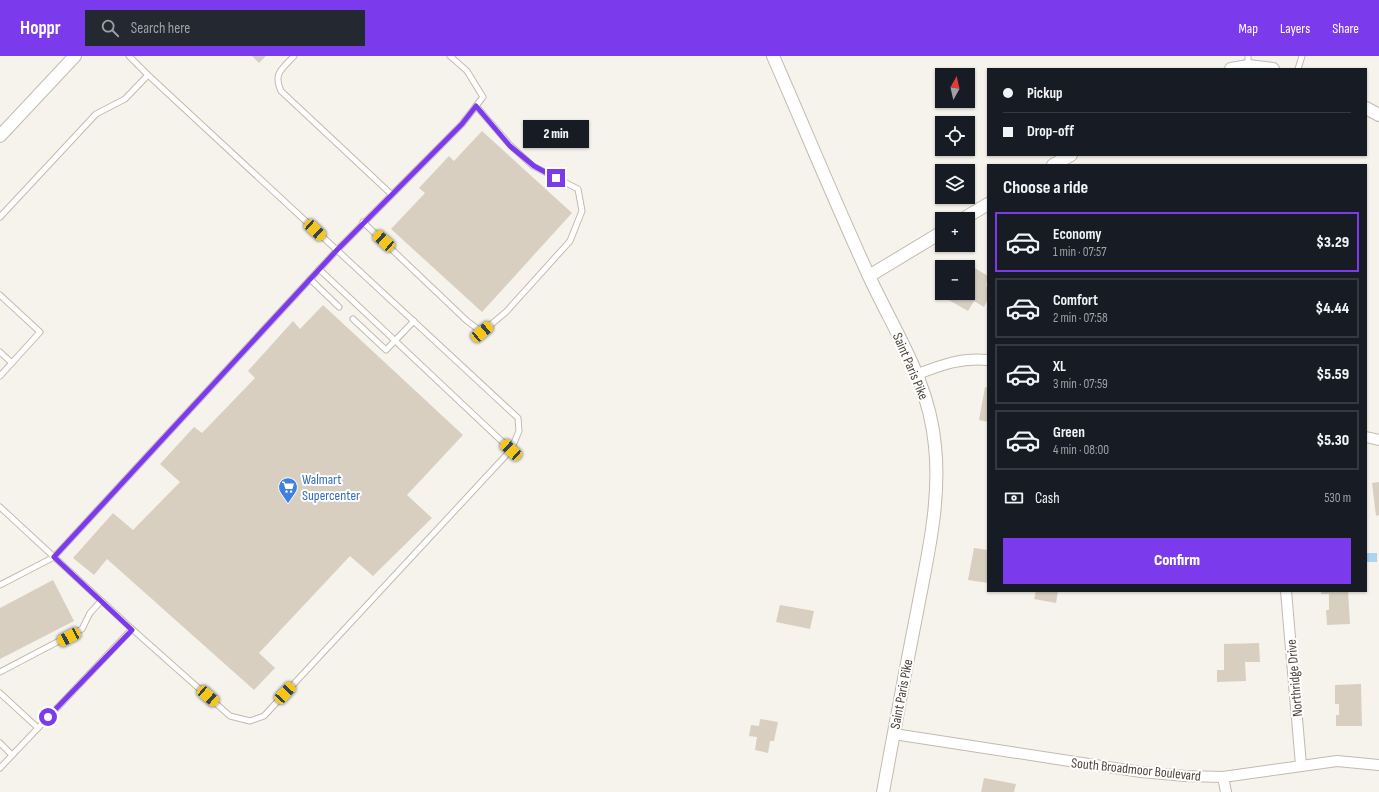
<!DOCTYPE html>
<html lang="en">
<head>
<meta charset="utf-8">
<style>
  body { margin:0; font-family:"Sofia Sans Condensed",sans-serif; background:#242831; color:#f1f3f6; height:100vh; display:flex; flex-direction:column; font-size:15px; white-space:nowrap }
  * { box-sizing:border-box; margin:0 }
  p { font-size:13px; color:#9ea1a6 }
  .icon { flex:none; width:22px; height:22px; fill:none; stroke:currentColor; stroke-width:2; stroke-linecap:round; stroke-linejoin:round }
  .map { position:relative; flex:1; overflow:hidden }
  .drawer { position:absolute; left:987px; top:108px; width:380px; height:428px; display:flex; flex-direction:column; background:#171b24; border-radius:0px; box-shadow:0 1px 3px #0004 }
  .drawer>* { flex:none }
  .guide { position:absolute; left:987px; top:12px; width:380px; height:88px; border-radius:0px; box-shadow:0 1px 3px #0004; display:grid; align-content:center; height:88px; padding:0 16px; background:#171b24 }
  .needle { width:26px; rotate:8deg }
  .tools { position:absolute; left:935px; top:12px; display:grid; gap:8px }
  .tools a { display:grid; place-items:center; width:40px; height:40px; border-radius:0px; background:#171b24; box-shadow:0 1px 3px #0004; font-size:20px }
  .end { position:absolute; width:18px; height:18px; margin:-9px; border:5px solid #7c3aed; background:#fff; box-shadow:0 0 0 2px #fff }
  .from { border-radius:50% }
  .bubble { position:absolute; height:28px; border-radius:0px; background:#171b24; box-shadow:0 1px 3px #0004; font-size:13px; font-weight:800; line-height:28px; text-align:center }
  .car { position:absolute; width:12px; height:24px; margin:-12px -6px; border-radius:5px; box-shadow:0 0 3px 1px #0007; background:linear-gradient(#f5c518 24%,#345 0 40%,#f5c518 0 76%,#345 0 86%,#f5c518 0) }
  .guide b { display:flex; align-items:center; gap:14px; height:38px; font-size:15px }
  .guide b+b { border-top:1px solid #363941 }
  .guide i { width:10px; height:10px; background:#f1f3f6 }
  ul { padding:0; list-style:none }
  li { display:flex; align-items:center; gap:12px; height:60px; margin:0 8px 6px; padding:0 8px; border:2px solid #363941; border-radius:0px }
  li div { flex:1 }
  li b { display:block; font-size:15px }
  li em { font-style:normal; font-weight:800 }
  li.active { border-color:#7c3aed }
  li>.icon { width:36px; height:36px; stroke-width:1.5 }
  h2 { padding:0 16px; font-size:18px; line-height:48px }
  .pay { display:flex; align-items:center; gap:10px; height:44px; padding:0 16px; font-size:15px }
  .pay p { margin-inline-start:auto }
  .primary-button { display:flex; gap:8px; margin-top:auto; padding:8px 16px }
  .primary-button a { flex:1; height:46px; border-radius:0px; background:#7c3aed; color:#fff; font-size:16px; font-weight:800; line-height:46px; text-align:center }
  header { display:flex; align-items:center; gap:24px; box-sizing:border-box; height:56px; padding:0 20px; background:#7c3aed; color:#fff }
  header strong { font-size:19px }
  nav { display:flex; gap:22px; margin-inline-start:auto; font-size:14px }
  .search { width:280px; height:36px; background:#242831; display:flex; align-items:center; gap:10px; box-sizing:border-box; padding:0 14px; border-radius:0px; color:#9ea1a6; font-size:15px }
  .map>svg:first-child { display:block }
  .water { fill:#a9d4f2 }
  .building { fill:#d8cfc1 }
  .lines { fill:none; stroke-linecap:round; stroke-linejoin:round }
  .service-casing { stroke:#c2bbae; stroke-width:7 }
  .minor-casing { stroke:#c2bbae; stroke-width:12 }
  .tertiary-casing { stroke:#c2bbae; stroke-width:14 }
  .service { stroke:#fff; stroke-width:5 }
  .minor { stroke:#fff; stroke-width:10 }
  .tertiary { stroke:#fff; stroke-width:12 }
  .route { stroke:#7c3aed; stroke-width:5 }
  .labels { text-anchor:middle; stroke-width:4; stroke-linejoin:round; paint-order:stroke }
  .street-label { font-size:14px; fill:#4b4439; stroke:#fff }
  .shop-label { font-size:14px; fill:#366cbe; stroke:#fff; text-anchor:start }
</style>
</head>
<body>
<header>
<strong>Hoppr</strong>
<div class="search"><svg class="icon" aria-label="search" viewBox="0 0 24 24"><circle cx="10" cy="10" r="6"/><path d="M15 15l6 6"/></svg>Search here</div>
<nav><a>Map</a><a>Layers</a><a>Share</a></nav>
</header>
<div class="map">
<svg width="1379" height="736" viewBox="0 0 1379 736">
  <rect width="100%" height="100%" fill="#f6f3ec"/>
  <rect class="water" x="1366" y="497" width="11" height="9"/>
  <g class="building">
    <polygon points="252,0 266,0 259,7"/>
    <polygon points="482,75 572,157 482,256 391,173 425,137 419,132 449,100 454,105"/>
    <polygon points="968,208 988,220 986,230 988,231 988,243 984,251 974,245 968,255 947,243 951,237 968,237 968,211 966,211"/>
    <polygon points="323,249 463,379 407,439 432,462 373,520 350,500 259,597 275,612 254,634 107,503 94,519 73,502 113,457 133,474 180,426 160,408 194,371 202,377 255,322 248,315 293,265 300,273"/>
    <polygon points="985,331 988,332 988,366 979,364"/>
    <polygon points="1379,426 1379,459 1376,460 1372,427"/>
    <polygon points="974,492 988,494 988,527 968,524"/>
    <polygon points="53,524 74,565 0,603 0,552"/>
    <polygon points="1036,535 1058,535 1056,547 1034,543"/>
    <polygon points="1321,535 1348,535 1350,568 1327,569 1326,554 1329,554 1329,538 1321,538"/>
    <polygon points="780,549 814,555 810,573 776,566"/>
    <polygon points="1259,587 1260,606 1245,606 1246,625 1217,626 1217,614 1224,614 1224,588"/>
    <polygon points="1361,628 1362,670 1336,670 1336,659 1339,659 1339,648 1335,648 1335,629"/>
    <polygon points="760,663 778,666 774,685 770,685 768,697 755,694 757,681 749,680 751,669 759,670"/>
    <polygon points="984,722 1016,728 1014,736 981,736"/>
  </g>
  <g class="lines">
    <g class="service-casing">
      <g id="service">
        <path d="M294,0C282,13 273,17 281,35L391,138"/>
        <polyline points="1248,0 1248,9"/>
        <polyline points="1298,13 1302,0"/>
        <polyline points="0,161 96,58 125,43 148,19"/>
        <polyline points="363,166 467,265 482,276 506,256 570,185 582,155 578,133 533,110 510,89 476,50"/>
        <polyline points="319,213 511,394"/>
        <polyline points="310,223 339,251"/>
        <polyline points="0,239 40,276 0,320"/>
        <polyline points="353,263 386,294 414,265"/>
        <polyline points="0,296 12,307"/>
        <polyline points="0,451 132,573 230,660 250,665 264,660 511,394 519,375 518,362 148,19 129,0"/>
        <polyline points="0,529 54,501 337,194 462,68 483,41 467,15 450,0"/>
        <polyline points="0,616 82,573 90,557 101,545"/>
        <polyline points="0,637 38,672"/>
        <polyline points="0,687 12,699"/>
        <polyline points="0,712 132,573"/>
      </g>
    </g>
    <g class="minor-casing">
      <g id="minor">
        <path d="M918,318C941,309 963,301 988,304"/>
        <polyline points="1366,381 1379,384"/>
        <polyline points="1286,535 1301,709"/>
        <polyline points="894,678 1141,716 1185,720 1223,721 1337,705 1379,709"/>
        <polyline points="1223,721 1226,736"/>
      </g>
    </g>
    <g class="tertiary-casing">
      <g id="tertiary">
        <path d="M773,0C805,73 835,146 868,218C895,277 929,324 935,390C941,446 927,502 917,556C905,616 894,676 883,736"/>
        <polyline points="1231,13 1248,10 1273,13"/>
        <polyline points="1366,52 1379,59"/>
        <polyline points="0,80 75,0"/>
        <polyline points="1053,109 1071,99"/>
        <polyline points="963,163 988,148"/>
        <polyline points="869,220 942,176"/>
      </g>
    </g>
    <use href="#service" class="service"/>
    <use href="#minor" class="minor"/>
    <use href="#tertiary" class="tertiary"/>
  </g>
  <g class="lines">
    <polyline class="route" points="48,661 132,574 54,501 337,194 462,68 476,50 510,90 534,110 556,122"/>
  </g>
  <defs>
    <g id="supermarket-pin" transform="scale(1)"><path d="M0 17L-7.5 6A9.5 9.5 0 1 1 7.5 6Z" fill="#3f7fe0" stroke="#fff"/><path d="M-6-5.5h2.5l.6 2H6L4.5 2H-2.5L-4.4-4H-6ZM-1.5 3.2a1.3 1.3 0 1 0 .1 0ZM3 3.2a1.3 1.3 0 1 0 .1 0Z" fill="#fff"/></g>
  </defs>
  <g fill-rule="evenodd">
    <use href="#supermarket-pin" x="288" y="431"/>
  </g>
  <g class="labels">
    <g class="street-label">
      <text transform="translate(911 310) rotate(67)" y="5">Saint Paris Pike</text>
      <text transform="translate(1294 622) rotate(-95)" y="5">Northridge Drive</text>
      <text transform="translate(901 638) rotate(-79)" y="5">Saint Paris Pike</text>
      <text transform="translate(1136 713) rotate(6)" y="5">South Broadmoor Boulevard</text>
    </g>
    <g class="shop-label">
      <text x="302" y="428">Walmart<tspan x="302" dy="16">Supercenter</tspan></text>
    </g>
  </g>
</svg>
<div class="tools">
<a><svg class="needle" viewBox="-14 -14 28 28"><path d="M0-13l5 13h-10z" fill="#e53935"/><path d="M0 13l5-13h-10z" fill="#9ea1a6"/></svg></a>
<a><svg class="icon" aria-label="locate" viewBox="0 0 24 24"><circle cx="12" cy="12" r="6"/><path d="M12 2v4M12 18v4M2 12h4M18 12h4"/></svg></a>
<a><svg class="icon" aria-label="layers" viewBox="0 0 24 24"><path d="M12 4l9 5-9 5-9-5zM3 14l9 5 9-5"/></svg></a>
<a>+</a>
<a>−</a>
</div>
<i class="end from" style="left:48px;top:661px"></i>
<i class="end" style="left:556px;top:122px"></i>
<div class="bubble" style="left:523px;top:64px;width:66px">2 min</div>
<i class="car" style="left:315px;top:174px;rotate:133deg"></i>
<i class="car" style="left:384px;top:185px;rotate:312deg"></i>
<i class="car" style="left:482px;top:276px;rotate:50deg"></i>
<i class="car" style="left:511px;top:394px;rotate:313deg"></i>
<i class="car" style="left:69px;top:581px;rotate:242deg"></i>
<i class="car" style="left:285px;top:637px;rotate:43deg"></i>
<i class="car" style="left:208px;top:640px;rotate:131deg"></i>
<div class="guide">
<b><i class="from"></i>Pickup</b>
<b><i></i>Drop-off</b>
</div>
<section class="drawer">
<h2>Choose a ride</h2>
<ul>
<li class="active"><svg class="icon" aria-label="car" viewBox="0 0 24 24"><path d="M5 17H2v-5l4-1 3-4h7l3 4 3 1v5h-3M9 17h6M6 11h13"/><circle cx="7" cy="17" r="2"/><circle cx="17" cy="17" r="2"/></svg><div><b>Economy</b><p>1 min · 07:57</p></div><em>$3.29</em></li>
<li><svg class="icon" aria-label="car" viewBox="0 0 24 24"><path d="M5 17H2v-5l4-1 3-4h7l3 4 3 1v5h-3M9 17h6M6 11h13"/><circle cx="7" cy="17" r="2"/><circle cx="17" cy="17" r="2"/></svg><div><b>Comfort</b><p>2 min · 07:58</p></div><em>$4.44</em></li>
<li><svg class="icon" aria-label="car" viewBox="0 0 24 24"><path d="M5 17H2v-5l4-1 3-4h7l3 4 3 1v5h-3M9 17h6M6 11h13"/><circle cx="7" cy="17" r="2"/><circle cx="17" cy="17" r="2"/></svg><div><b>XL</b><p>3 min · 07:59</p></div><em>$5.59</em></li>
<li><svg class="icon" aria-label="car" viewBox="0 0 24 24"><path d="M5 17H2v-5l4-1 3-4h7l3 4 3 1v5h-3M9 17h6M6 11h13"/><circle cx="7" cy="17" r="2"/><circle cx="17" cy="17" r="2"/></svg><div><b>Green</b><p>4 min · 08:00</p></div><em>$5.30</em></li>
</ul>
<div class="pay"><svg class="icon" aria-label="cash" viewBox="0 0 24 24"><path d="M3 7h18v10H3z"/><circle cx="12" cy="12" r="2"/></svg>Cash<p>530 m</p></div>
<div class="primary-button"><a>Confirm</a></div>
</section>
</div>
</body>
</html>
